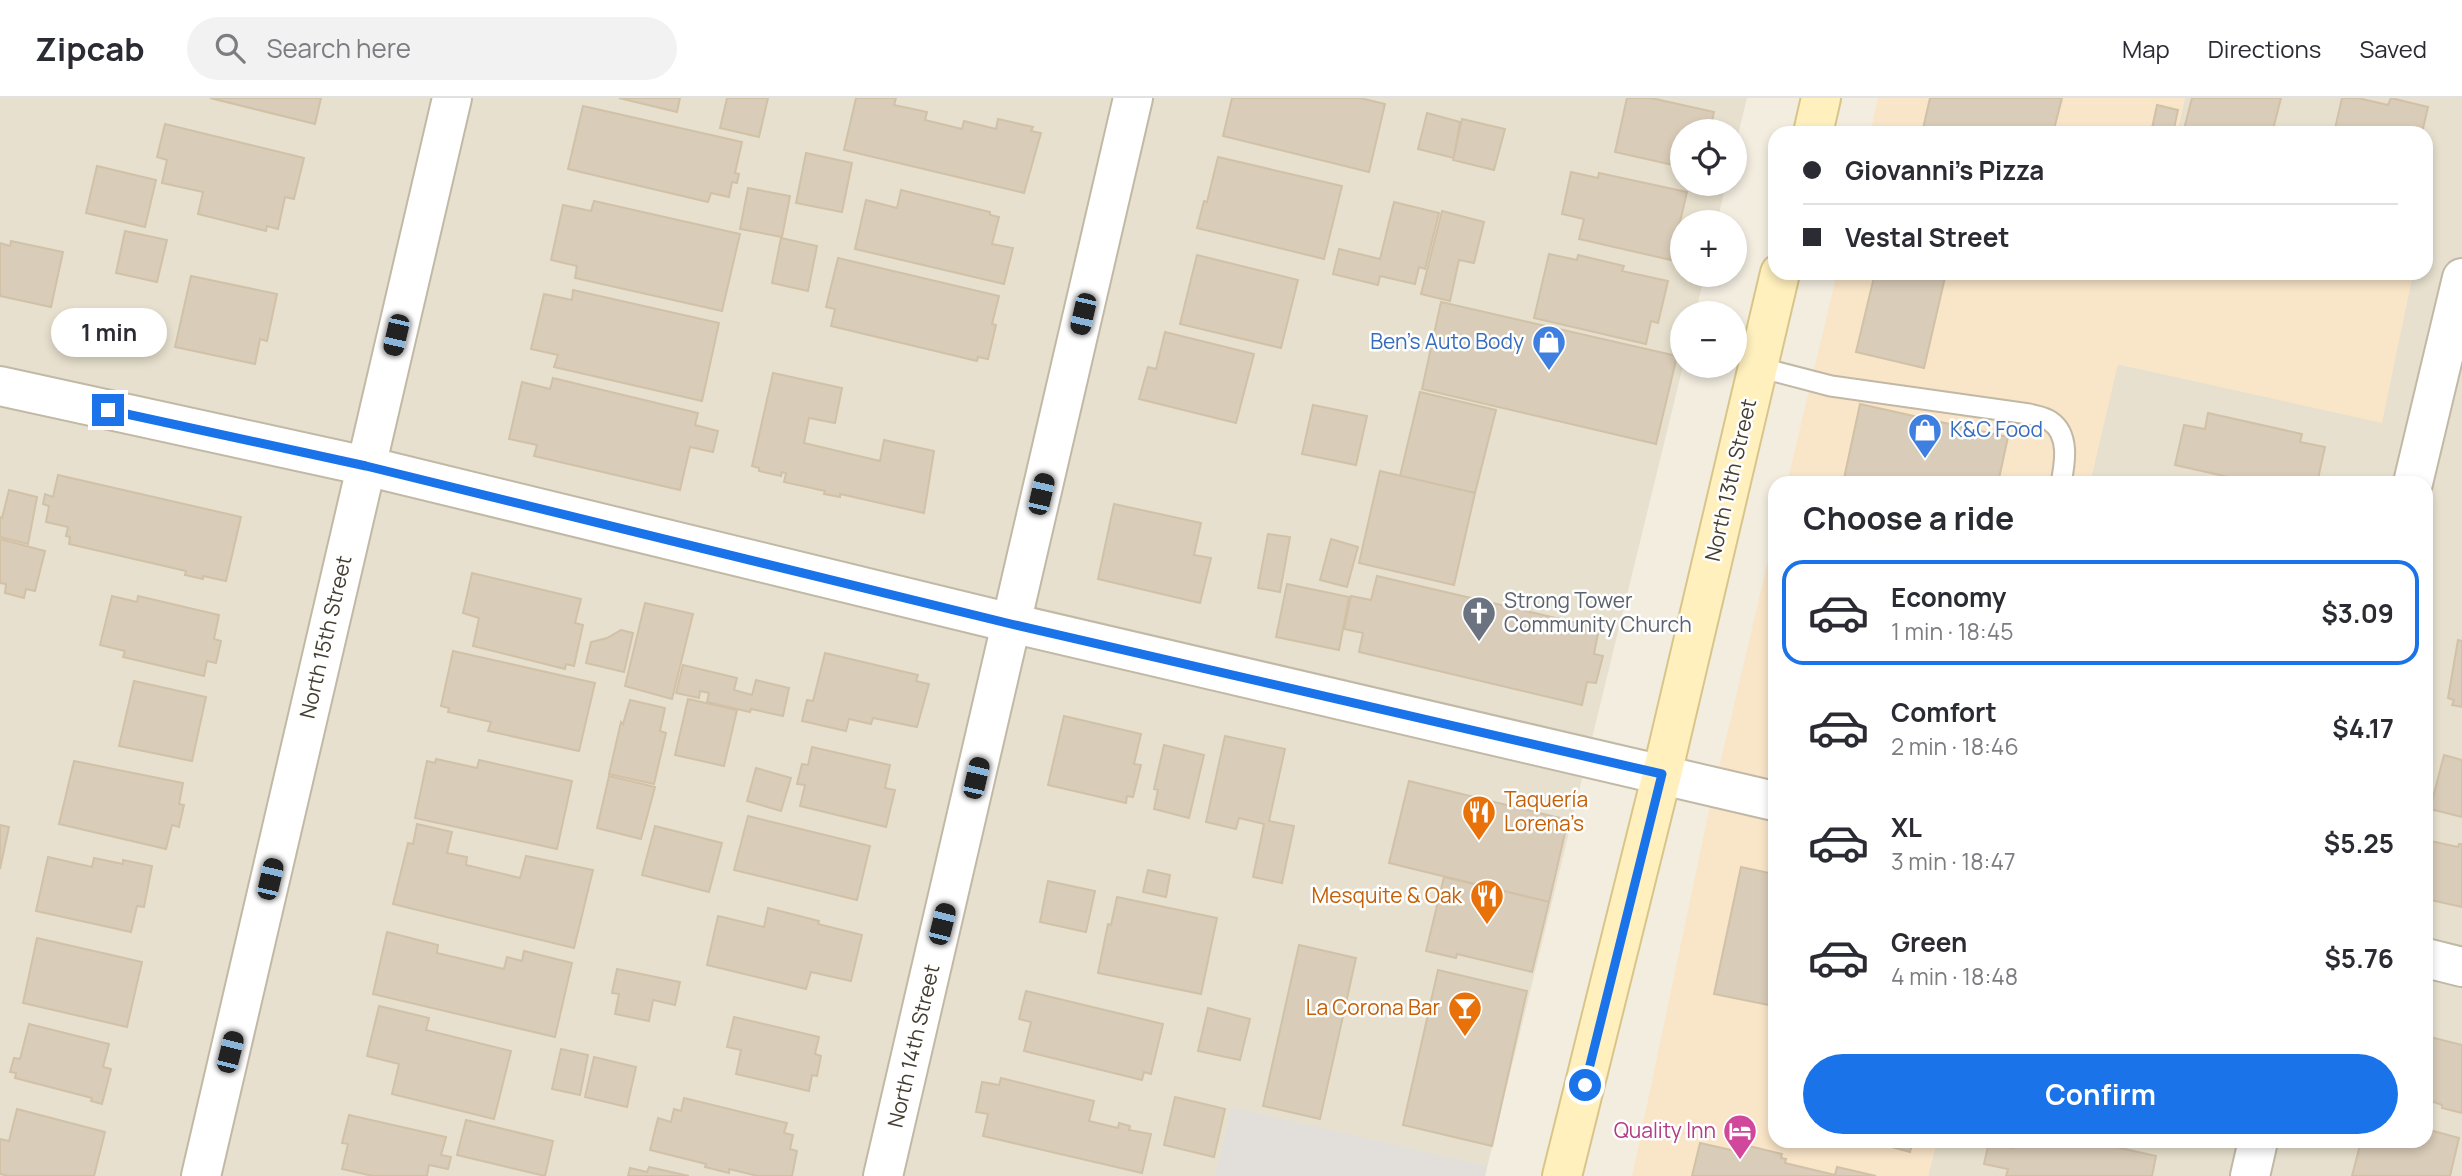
<!DOCTYPE html>
<html lang="en">
<head>
<meta charset="utf-8">
<style>
  body { margin:0; font-family:Manrope,sans-serif; background:#f2f2f3; color:#2b2b33; height:100vh; display:flex; flex-direction:column; font-size:26px; white-space:nowrap }
  * { box-sizing:border-box; margin:0 }
  p { font-size:23px; color:#7c7c81 }
  .icon { flex:none; width:38px; height:38px; fill:none; stroke:currentColor; stroke-width:2; stroke-linecap:round; stroke-linejoin:round }
  .map { position:relative; flex:1; overflow:hidden }
  .details { position:absolute; left:1768px; top:378px; width:665px; height:672px; display:flex; flex-direction:column; background:#fff; border-radius:21px; box-shadow:0 4px 10px #0003 }
  .details>* { flex:none }
  .guide { position:absolute; left:1768px; top:28px; width:665px; height:154px; border-radius:21px; box-shadow:0 4px 10px #0003; display:grid; align-content:center; height:154px; padding:0 35px; background:#fff }
  .tools { position:absolute; left:1670px; top:21px; display:grid; gap:14px }
  .tools a { display:grid; place-items:center; width:77px; height:77px; border-radius:50%; background:#fff; box-shadow:0 4px 10px #0003; font-size:35px }
  .end { position:absolute; width:32px; height:32px; margin:-16px; border:9px solid #1a73e8; background:#fff; box-shadow:0 0 0 4px #fff }
  .from { border-radius:50% }
  .bubble { position:absolute; height:49px; border-radius:24px; background:#fff; box-shadow:0 4px 10px #0003; font-size:23px; font-weight:700; line-height:49px; text-align:center }
  .car { position:absolute; width:21px; height:42px; margin:-21px -10px; border-radius:9px; box-shadow:0 0 5px 2px #0007; background:linear-gradient(#222 24%,#8ab4d8 0 40%,#222 0 76%,#8ab4d8 0 86%,#222 0) }
  .guide b { display:flex; align-items:center; gap:24px; height:66px; font-size:26px }
  .guide b+b { border-top:2px solid #e1e1e2 }
  .guide i { width:18px; height:18px; background:#2b2b33 }
  ul { padding:0; list-style:none }
  li { display:flex; align-items:center; gap:21px; height:105px; margin:0 14px 10px; padding:0 21px; border:4px solid transparent; border-radius:21px }
  li div { flex:1 }
  li b { display:block; font-size:26px }
  li em { font-style:normal; font-weight:700 }
  li.selected { border-color:#1a73e8 }
  li>.icon { width:63px; height:63px; stroke-width:1.5 }
  h2 { padding:0 35px; font-size:32px; line-height:84px }
  .primary-button { display:flex; gap:14px; margin-top:auto; padding:14px 35px }
  .primary-button a { flex:1; height:80px; border-radius:42px; background:#1a73e8; color:#fff; font-size:28px; font-weight:700; line-height:80px; text-align:center }
  header { display:flex; align-items:center; gap:42px; box-sizing:border-box; height:98px; padding:0 35px; background:#fff; border-bottom:2px solid #e1e1e2 }
  header strong { font-size:33px }
  nav { display:flex; gap:38px; margin-inline-start:auto; font-size:24px }
  .search { width:490px; height:63px; background:#f2f2f3; display:flex; align-items:center; gap:18px; box-sizing:border-box; padding:0 24px; border-radius:38px; color:#7c7c81; font-size:26px }
  .map>svg:first-child { display:block }
  .residential { fill:#e7e0ce }
  .commercial { fill:#f9e5c8 }
  .parking { fill:#e2dfda }
  .building { fill:#d9ccb8; stroke:#d1c1a7; stroke-width:2 }
  .lines { fill:none; stroke-linecap:round; stroke-linejoin:round }
  .service-casing { stroke:#c1b8a5; stroke-width:23 }
  .minor-casing { stroke:#c1b8a5; stroke-width:42 }
  .tertiary-casing { stroke:#c1b8a5; stroke-width:42 }
  .secondary-casing { stroke:#d8c58a; stroke-width:42 }
  .service { stroke:#fff; stroke-width:19 }
  .minor { stroke:#fff; stroke-width:38 }
  .tertiary { stroke:#fff; stroke-width:38 }
  .secondary { stroke:#fff0be; stroke-width:38 }
  .route { stroke:#1a73e8; stroke-width:9 }
  .labels { text-anchor:middle; stroke-width:5; stroke-linejoin:round; paint-order:stroke }
  .shop-label { font-size:21px; fill:#366cbe; stroke:#fff; text-anchor:end }
  .street-label { font-size:21px; fill:#443d31; stroke:#fff }
  .worship-label { font-size:21px; fill:#5b616d; stroke:#fff; text-anchor:start }
  .food-label { font-size:21px; fill:#c56008; stroke:#fff; text-anchor:end }
  .hotel-label { font-size:21px; fill:#b23c85; stroke:#fff; text-anchor:end }
</style>
</head>
<body>
<header>
<strong>Zipcab</strong>
<div class="search"><svg class="icon" aria-label="search" viewBox="0 0 24 24"><circle cx="10" cy="10" r="6"/><path d="M15 15l6 6"/></svg>Search here</div>
<nav><a>Map</a><a>Directions</a><a>Saved</a></nav>
</header>
<div class="map">
<svg width="2462" height="1078" viewBox="0 0 2462 1078">
  <rect width="100%" height="100%" fill="#f3ede0"/>
  <g class="residential">
    <polygon points="0,0 1747,0 1734,53 1734,33 1682,33 1682,86 1726,86 1717,124 1682,124 1682,177 1705,177 1695,215 1682,215 1683,268 1485,1078 0,1078"/>
    <polygon points="2185,0 2462,0 2462,1078 1928,1078 1937,1043 2426,1043 2426,385 2090,385 2117,266 2381,324 2413,175 2426,175 2426,35 2177,35"/>
  </g>
  <g class="commercial">
    <polygon points="1878,0 2185,0 2177,35 1870,35"/>
    <polygon points="1837,175 2413,175 2382,325 2118,266 2090,385 1787,385"/>
    <polygon points="1774,437 1774,1043 1937,1043 1928,1078 1632,1078 1708,717"/>
  </g>
  <polygon class="parking" points="1231,1009 1487,1068 1485,1078 1215,1078"/>
  <g class="building">
    <polygon points="210,0 321,0 315,26"/>
    <polygon points="619,0 680,0 677,14"/>
    <polygon points="727,0 768,0 759,39 720,30"/>
    <polygon points="856,0 896,0 894,7 927,14 925,22 962,31 964,23 996,31 998,21 1033,29 1031,33 1041,35 1024,95 844,52"/>
    <polygon points="1232,0 1360,0 1385,6 1369,74 1223,38"/>
    <polygon points="1627,0 1651,0 1714,14 1710,33 1682,33 1682,69 1615,54"/>
    <polygon points="1930,0 2062,0 2053,35 1922,35"/>
    <polygon points="2192,0 2281,0 2272,35 2183,35"/>
    <polygon points="2342,0 2358,0 2388,7 2391,0 2428,9 2422,35 2334,35"/>
    <polygon points="2157,7 2178,12 2173,35 2151,35"/>
    <polygon points="583,8 742,44 735,75 739,76 737,85 732,84 729,99 711,95 708,104 568,71"/>
    <polygon points="1427,15 1460,24 1454,60 1418,51"/>
    <polygon points="1462,21 1505,31 1494,72 1453,62"/>
    <polygon points="165,26 304,60 294,101 285,99 278,131 267,128 266,133 198,116 203,94 162,85 167,62 157,59"/>
    <polygon points="806,55 852,65 842,114 796,105"/>
    <polygon points="1218,59 1342,88 1324,161 1197,130 1204,103 1207,104"/>
    <polygon points="97,68 156,82 145,129 86,115"/>
    <polygon points="1571,74 1598,80 1599,75 1687,94 1671,162 1579,141 1584,121 1562,116"/>
    <polygon points="748,90 790,98 782,139 740,131"/>
    <polygon points="901,92 990,114 990,117 999,119 992,146 1013,150 1004,186 855,151 866,102 897,110"/>
    <polygon points="594,103 740,136 722,213 575,180 577,168 551,162 563,107 591,113"/>
    <polygon points="1394,104 1439,115 1425,171 1419,169 1415,186 1380,178 1378,187 1333,176 1339,151 1380,161"/>
    <polygon points="1442,113 1484,124 1474,165 1459,162 1450,203 1421,196"/>
    <polygon points="125,133 167,142 157,184 116,175"/>
    <polygon points="781,140 817,148 808,193 772,185"/>
    <polygon points="11,143 63,154 51,209 0,198 0,145 10,148"/>
    <polygon points="1549,156 1577,162 1578,157 1624,168 1622,173 1668,183 1658,225 1651,223 1646,246 1534,220"/>
    <polygon points="1197,157 1298,182 1281,250 1180,226"/>
    <polygon points="838,160 999,198 992,226 996,227 988,261 978,259 977,263 831,228 835,211 826,209"/>
    <polygon points="1875,175 1946,175 1924,270 1856,254"/>
    <polygon points="191,178 277,196 267,243 260,241 255,266 175,249"/>
    <polygon points="573,192 719,225 702,303 554,269 558,257 531,251 544,196 572,202"/>
    <polygon points="1441,204 1677,258 1656,346 1422,291"/>
    <polygon points="1165,234 1254,256 1236,325 1139,301 1148,269 1156,271"/>
    <polygon points="773,275 842,290 835,325 809,320 804,345 880,363 884,342 934,353 924,415 840,396 840,399 824,396 825,393 784,384 786,375 782,374 781,378 759,373 759,370 752,368"/>
    <polygon points="553,280 698,315 695,327 718,333 713,354 690,349 680,392 534,358 537,347 509,341 522,284 550,291"/>
    <polygon points="1420,294 1496,312 1475,395 1400,378"/>
    <polygon points="1860,306 2008,339 1998,385 1843,385"/>
    <polygon points="1313,307 1367,318 1356,367 1302,356"/>
    <polygon points="2208,315 2302,336 2300,344 2325,349 2317,385 2255,385 2175,367 2184,327 2205,331"/>
    <polygon points="1380,373 1475,395 1454,487 1359,465"/>
    <polygon points="58,377 241,419 226,483 203,478 203,481 185,477 186,473 69,446 70,439 66,438 68,429 46,424 49,408 43,406 45,396 53,399"/>
    <polygon points="9,392 37,399 28,446 0,439 0,419 2,420"/>
    <polygon points="1114,406 1201,425 1194,457 1211,460 1200,505 1098,481"/>
    <polygon points="1268,436 1290,439 1280,494 1258,490"/>
    <polygon points="0,441 45,453 35,493 26,491 24,500 5,495 6,486 0,485"/>
    <polygon points="1331,441 1358,449 1347,489 1320,482"/>
    <polygon points="472,475 581,501 575,525 583,527 574,568 566,566 565,571 473,548 479,520 463,515"/>
    <polygon points="1377,478 1599,530 1594,556 1603,558 1596,585 1587,584 1582,607 1359,554 1363,535 1344,531 1351,498 1371,502"/>
    <polygon points="1287,486 1349,499 1339,552 1276,539"/>
    <polygon points="112,498 137,504 138,498 219,517 214,541 221,543 216,565 207,563 204,578 123,559 125,553 100,547"/>
    <polygon points="645,505 693,516 672,601 625,588"/>
    <polygon points="621,532 633,535 624,574 586,565 591,544 607,540"/>
    <polygon points="2458,542 2462,543 2462,609 2452,607 2454,602 2448,600"/>
    <polygon points="453,553 595,585 579,653 488,633 491,624 448,614 449,610 441,608"/>
    <polygon points="825,555 918,577 916,583 929,586 917,629 873,620 871,626 849,621 846,633 802,623 807,602 813,603"/>
    <polygon points="683,567 737,580 734,592 752,597 756,582 789,590 783,618 751,611 750,614 707,604 709,595 700,593 699,600 676,595"/>
    <polygon points="134,583 206,599 192,663 119,648"/>
    <polygon points="688,601 737,612 724,668 675,657"/>
    <polygon points="630,602 665,610 660,633 666,635 654,686 609,676 621,624 623,626"/>
    <polygon points="1064,618 1141,636 1134,666 1141,667 1133,699 1127,698 1126,705 1048,687"/>
    <polygon points="1225,638 1285,651 1269,723 1294,728 1282,785 1253,779 1264,726 1239,720 1236,731 1206,724"/>
    <polygon points="1164,647 1204,657 1189,720 1154,711 1158,692 1154,691"/>
    <polygon points="812,649 890,667 885,690 895,692 886,729 800,708 805,687 797,686 802,666 808,667"/>
    <polygon points="2444,657 2462,662 2462,719 2430,711"/>
    <polygon points="436,661 477,670 479,662 572,683 557,751 415,720 427,663 435,665"/>
    <polygon points="74,663 183,685 179,706 184,707 179,729 172,727 166,751 59,726"/>
    <polygon points="756,670 791,680 781,713 747,703"/>
    <polygon points="609,678 655,689 641,741 597,730"/>
    <polygon points="1409,683 1568,722 1549,804 1389,765"/>
    <polygon points="748,718 870,748 857,802 734,772"/>
    <polygon points="417,726 452,734 447,755 467,759 466,767 520,780 526,758 593,772 574,850 393,806 408,745 413,746"/>
    <polygon points="0,727 9,729 0,771"/>
    <polygon points="655,728 722,745 709,794 642,777"/>
    <polygon points="2426,742 2458,749 2459,746 2462,746 2462,809 2426,801"/>
    <polygon points="48,759 92,769 94,760 123,766 123,762 152,768 144,809 137,808 131,834 36,813"/>
    <polygon points="1741,769 1774,776 1774,908 1714,896"/>
    <polygon points="1148,772 1170,777 1166,799 1143,794"/>
    <polygon points="1444,779 1549,804 1532,874 1457,856 1456,860 1426,853"/>
    <polygon points="1048,783 1095,793 1086,834 1040,824"/>
    <polygon points="1117,799 1217,820 1201,896 1098,875 1108,826 1111,827"/>
    <polygon points="768,810 819,823 818,826 862,837 851,883 811,874 806,891 707,867 718,818 764,829"/>
    <polygon points="387,834 438,847 437,855 504,871 507,859 522,863 524,853 572,865 555,939 373,896"/>
    <polygon points="37,840 142,864 127,929 23,905"/>
    <polygon points="1299,847 1356,860 1320,1021 1263,1008"/>
    <polygon points="617,871 680,884 675,907 653,902 649,923 615,916 619,896 612,895"/>
    <polygon points="1438,872 1527,893 1492,1048 1403,1027"/>
    <polygon points="1026,893 1163,926 1151,976 1144,974 1142,982 1024,953 1031,924 1019,921"/>
    <polygon points="379,908 429,920 426,932 511,953 494,1021 392,996 399,966 367,958"/>
    <polygon points="1208,910 1250,921 1240,962 1198,953"/>
    <polygon points="734,919 819,939 815,956 821,958 817,978 812,977 809,993 736,976 741,952 727,949"/>
    <polygon points="29,926 109,946 103,969 111,971 102,1006 91,1003 92,1000 15,980 16,975 10,974 14,960 20,961"/>
    <polygon points="2426,938 2462,947 2462,1015 2442,1010 2442,1007 2426,1001"/>
    <polygon points="561,951 588,957 580,997 552,991"/>
    <polygon points="594,959 636,969 627,1009 585,999"/>
    <polygon points="1001,980 1094,1003 1089,1023 1118,1030 1119,1025 1130,1028 1129,1032 1151,1036 1142,1075 983,1038 988,1016 976,1014 982,984 999,987"/>
    <polygon points="1175,999 1225,1011 1214,1059 1164,1047"/>
    <polygon points="684,1000 787,1025 784,1035 793,1037 790,1051 797,1053 792,1078 758,1078 729,1071 729,1075 705,1069 706,1066 650,1052 658,1020 671,1024 674,1011 681,1013"/>
    <polygon points="17,1011 105,1034 94,1078 9,1078 0,1076 0,1041 9,1043"/>
    <polygon points="349,1017 446,1039 441,1057 451,1059 448,1071 429,1067 427,1078 373,1078 342,1071 348,1046 342,1045"/>
    <polygon points="466,1022 553,1043 545,1078 457,1057"/>
    <polygon points="2426,1031 2459,1040 2450,1078 2352,1078 2361,1043 2426,1043"/>
    <polygon points="1894,1043 1913,1043 1910,1054 1892,1049"/>
    <polygon points="2015,1043 2089,1043 2156,1058 2152,1078 2006,1078 2008,1071 1984,1066 1989,1044 2013,1050"/>
    <polygon points="1700,1045 1731,1052 1736,1045 1782,1056 1781,1060 1786,1061 1785,1065 1835,1077 1837,1069 1876,1078 1692,1078"/>
    <polygon points="649,1069 689,1078 628,1078 630,1070 647,1074"/>
  </g>
  <g class="lines">
    <g class="service-casing">
      <path id="service" d="M1758,269L1831,288L2029,316C2036,318 2045,319 2050,323C2070,336 2065,365 2061,385"/>
    </g>
    <g class="minor-casing">
      <g id="minor">
        <polyline points="0,288 366,368 1011,525 1774,703"/>
        <polyline points="2426,860 2462,869"/>
        <polyline points="201,1078 452,0"/>
        <polyline points="883,1078 1133,0"/>
      </g>
    </g>
    <g class="tertiary-casing">
      <g id="tertiary">
        <polyline points="2413,385 2462,180"/>
        <polyline points="2250,1078 2258,1043"/>
      </g>
    </g>
    <g class="secondary-casing">
      <g id="secondary">
        <polyline points="1813,35 1821,0"/>
        <polyline points="1562,1078 1662,676 1780,175"/>
      </g>
    </g>
    <use href="#service" class="service"/>
    <use href="#minor" class="minor"/>
    <use href="#tertiary" class="tertiary"/>
    <use href="#secondary" class="secondary"/>
  </g>
  <g class="lines">
    <polyline class="route" points="108,312 366,368 1011,526 1662,676 1585,987"/>
  </g>
  <defs>
    <g id="shop-pin" transform="scale(1.75)"><path d="M0 17L-7.5 6A9.5 9.5 0 1 1 7.5 6Z" fill="#3f7fe0" stroke="#fff"/><path d="M-5-2.5h2.3a2.7 3.5 0 0 1 5.4 0H5L5.5 6h-11ZM-1.5-2.5h3a1.5 2.3 0 0 0-3 0Z" fill="#fff"/></g>
    <g id="church-pin" transform="scale(1.75)"><path d="M0 17L-7.5 6A9.5 9.5 0 1 1 7.5 6Z" fill="#6b7280" stroke="#fff"/><path d="M-1.2-6h2.4v3.5h3.3v2.4h-3.3V6h-2.4V-.1h-3.3v-2.4h3.3Z" fill="#fff"/></g>
    <g id="restaurant-pin" transform="scale(1.75)"><path d="M0 17L-7.5 6A9.5 9.5 0 1 1 7.5 6Z" fill="#e8710a" stroke="#fff"/><path d="M-5-6h1v4h1v-4h1v4h1v-4h1v5L-1.5 .5V6h-2V.5L-5-1ZM5-6V6H3V1.5H1.5Q1.5-4 5-6Z" fill="#fff"/></g>
    <g id="bar-pin" transform="scale(1.75)"><path d="M0 17L-7.5 6A9.5 9.5 0 1 1 7.5 6Z" fill="#e8710a" stroke="#fff"/><path d="M-6-5H6L.8 .8V4.5H3.5V6h-7V4.5H-.8V.8Z" fill="#fff"/></g>
    <g id="hotel-pin" transform="scale(1.75)"><path d="M0 17L-7.5 6A9.5 9.5 0 1 1 7.5 6Z" fill="#d1479c" stroke="#fff"/><path d="M-6-4.5h1.5V1H6V5H4.5V3h-9V5H-6ZM-4 0a1.8 1.8 0 1 1 3.6 0ZM.5 0V-2.5h3Q6-2.5 6 0Z" fill="#fff"/></g>
  </defs>
  <g fill-rule="evenodd">
    <use href="#shop-pin" x="1549" y="244"/>
    <use href="#shop-pin" x="1925" y="332"/>
    <use href="#church-pin" x="1479" y="515"/>
    <use href="#restaurant-pin" x="1479" y="714"/>
    <use href="#restaurant-pin" x="1487" y="798"/>
    <use href="#bar-pin" x="1465" y="910"/>
    <use href="#hotel-pin" x="1740" y="1033"/>
  </g>
  <g class="labels">
    <g class="shop-label">
      <text x="1524" y="251">Ben’s Auto Body</text>
      <text x="1950" y="339" text-anchor="start">K&amp;C Food</text>
    </g>
    <g class="street-label">
      <text transform="translate(1731 382) rotate(-77)" y="7">North 13th Street</text>
      <text transform="translate(326 539) rotate(-77)" y="7">North 15th Street</text>
      <text transform="translate(914 948) rotate(-77)" y="7">North 14th Street</text>
    </g>
    <g class="worship-label">
      <text x="1504" y="510">Strong Tower<tspan x="1504" dy="24">Community Church</tspan></text>
    </g>
    <g class="food-label">
      <text x="1504" y="709" text-anchor="start">Taquería<tspan x="1504" dy="24">Lorena’s</tspan></text>
      <text x="1462" y="805">Mesquite &amp; Oak</text>
      <text x="1440" y="917">La Corona Bar</text>
    </g>
    <g class="hotel-label">
      <text x="1716" y="1040">Quality Inn</text>
    </g>
  </g>
</svg>
<div class="tools">
<a><svg class="icon" aria-label="locate" viewBox="0 0 24 24"><circle cx="12" cy="12" r="6"/><path d="M12 2v4M12 18v4M2 12h4M18 12h4"/></svg></a>
<a>+</a>
<a>−</a>
</div>
<i class="end from" style="left:1585px;top:987px"></i>
<i class="end" style="left:108px;top:312px"></i>
<div class="bubble" style="left:51px;top:210px;width:116px">1 min</div>
<i class="car" style="left:1083px;top:216px;rotate:193deg"></i>
<i class="car" style="left:396px;top:237px;rotate:193deg"></i>
<i class="car" style="left:1041px;top:396px;rotate:13deg"></i>
<i class="car" style="left:976px;top:680px;rotate:13deg"></i>
<i class="car" style="left:270px;top:781px;rotate:13deg"></i>
<i class="car" style="left:942px;top:826px;rotate:14deg"></i>
<i class="car" style="left:230px;top:954px;rotate:14deg"></i>
<div class="guide">
<b><i class="from"></i>Giovanni’s Pizza</b>
<b><i></i>Vestal Street</b>
</div>
<section class="details">
<h2>Choose a ride</h2>
<ul>
<li class="selected"><svg class="icon" aria-label="car" viewBox="0 0 24 24"><path d="M5 17H2v-5l4-1 3-4h7l3 4 3 1v5h-3M9 17h6M6 11h13"/><circle cx="7" cy="17" r="2"/><circle cx="17" cy="17" r="2"/></svg><div><b>Economy</b><p>1 min · 18:45</p></div><em>$3.09</em></li>
<li><svg class="icon" aria-label="car" viewBox="0 0 24 24"><path d="M5 17H2v-5l4-1 3-4h7l3 4 3 1v5h-3M9 17h6M6 11h13"/><circle cx="7" cy="17" r="2"/><circle cx="17" cy="17" r="2"/></svg><div><b>Comfort</b><p>2 min · 18:46</p></div><em>$4.17</em></li>
<li><svg class="icon" aria-label="car" viewBox="0 0 24 24"><path d="M5 17H2v-5l4-1 3-4h7l3 4 3 1v5h-3M9 17h6M6 11h13"/><circle cx="7" cy="17" r="2"/><circle cx="17" cy="17" r="2"/></svg><div><b>XL</b><p>3 min · 18:47</p></div><em>$5.25</em></li>
<li><svg class="icon" aria-label="car" viewBox="0 0 24 24"><path d="M5 17H2v-5l4-1 3-4h7l3 4 3 1v5h-3M9 17h6M6 11h13"/><circle cx="7" cy="17" r="2"/><circle cx="17" cy="17" r="2"/></svg><div><b>Green</b><p>4 min · 18:48</p></div><em>$5.76</em></li>
</ul>
<div class="primary-button"><a>Confirm</a></div>
</section>
</div>
</body>
</html>
